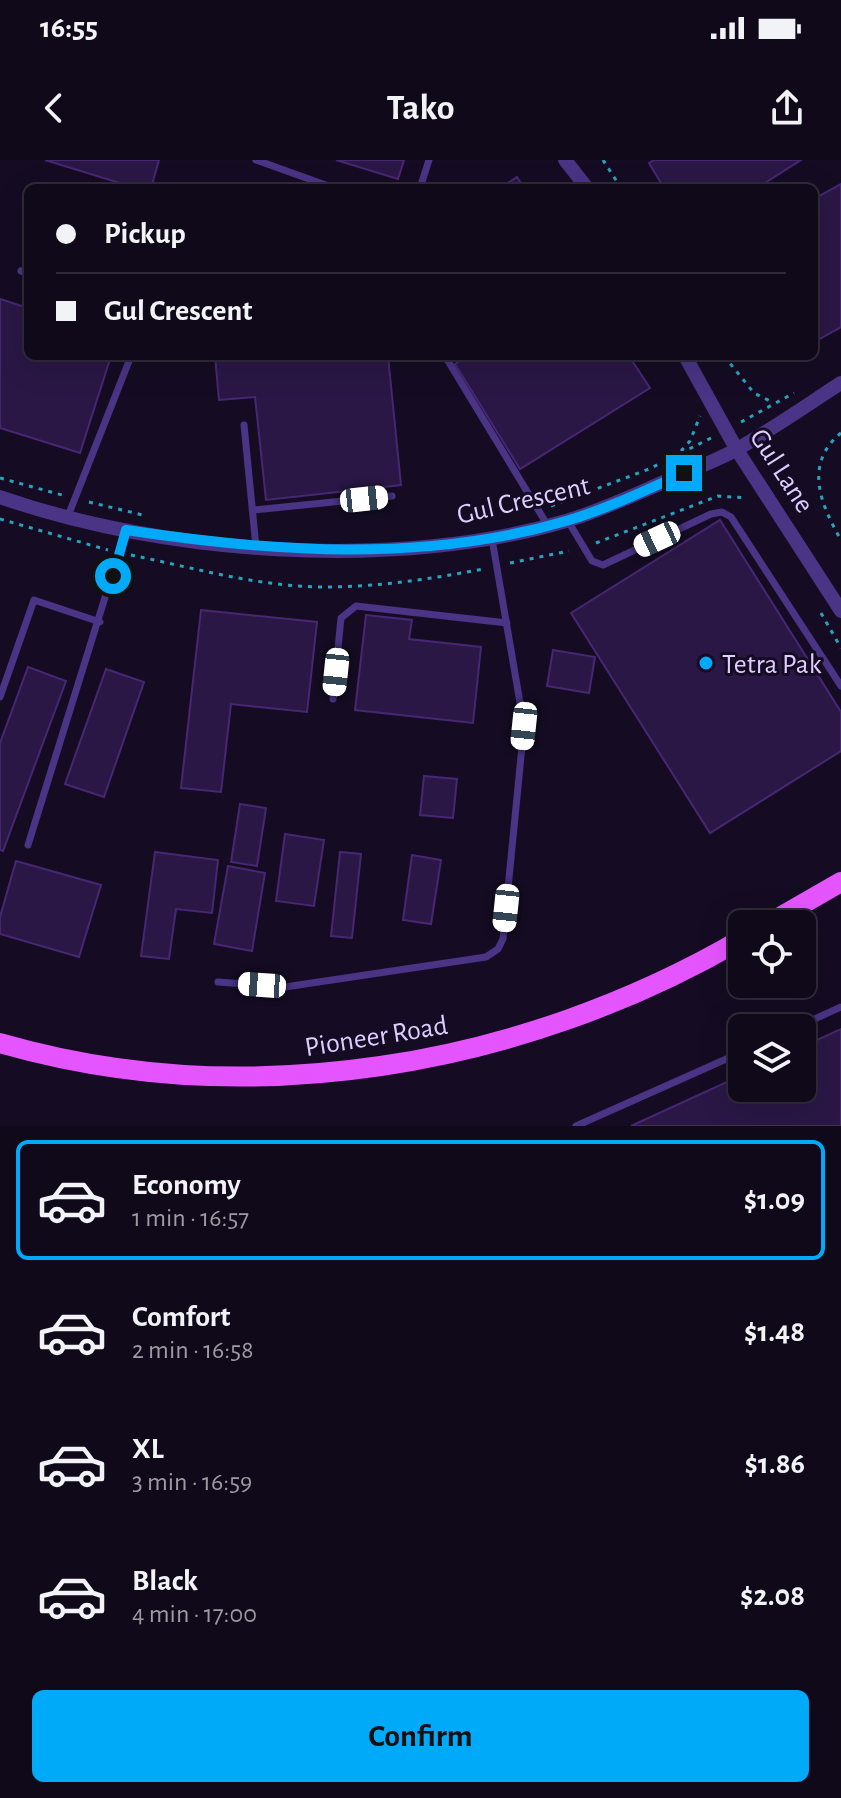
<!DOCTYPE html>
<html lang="en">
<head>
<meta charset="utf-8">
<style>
  body { margin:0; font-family:"Alegreya Sans",sans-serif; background:#191223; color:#f1f3f6; height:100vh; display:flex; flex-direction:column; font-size:30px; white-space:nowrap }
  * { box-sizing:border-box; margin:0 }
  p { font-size:26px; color:#9c9aa2 }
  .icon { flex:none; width:44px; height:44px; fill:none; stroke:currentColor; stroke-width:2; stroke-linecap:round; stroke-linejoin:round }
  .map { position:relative; height:966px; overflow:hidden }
  .details { display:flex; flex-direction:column; background:#10091a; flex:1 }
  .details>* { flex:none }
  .guide { position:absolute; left:24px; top:24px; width:794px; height:176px; border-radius:12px; box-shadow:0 8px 32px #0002,0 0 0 2px #302a39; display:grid; align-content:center; height:176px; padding:0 32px; background:#10091a }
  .controls { position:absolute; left:728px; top:750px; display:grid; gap:16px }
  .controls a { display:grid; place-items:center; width:88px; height:88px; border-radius:12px; background:#10091a; box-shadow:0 8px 32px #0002,0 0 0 2px #302a39; font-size:40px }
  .end { position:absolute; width:36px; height:36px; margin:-18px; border:10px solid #00aaf9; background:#111; box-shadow:0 0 0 4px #111 }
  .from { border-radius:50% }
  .car { position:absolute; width:24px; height:48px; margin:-24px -12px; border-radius:10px; box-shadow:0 0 6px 2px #0007; background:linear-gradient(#fff 24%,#345 0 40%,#fff 0 76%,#345 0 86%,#fff 0) }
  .guide b { display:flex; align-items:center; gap:28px; height:76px; font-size:30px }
  .guide b+b { border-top:2px solid #302a39 }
  .guide i { width:20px; height:20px; background:#f1f3f6 }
  ul { padding:14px 0 0; list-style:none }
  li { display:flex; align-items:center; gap:24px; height:120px; margin:0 16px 12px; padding:0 16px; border:4px solid transparent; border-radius:12px }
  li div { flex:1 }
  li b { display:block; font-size:30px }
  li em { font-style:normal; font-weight:600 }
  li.selected { border-color:#00aaf9 }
  li>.icon { width:72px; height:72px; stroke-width:1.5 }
  .action { display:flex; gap:16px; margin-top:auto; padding:16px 32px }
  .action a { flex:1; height:92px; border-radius:12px; background:#00aaf9; color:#111; font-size:32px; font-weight:600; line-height:92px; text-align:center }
  .status { display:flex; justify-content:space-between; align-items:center; height:56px; padding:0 40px; background:#10091a; direction:ltr }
  .status svg { height:22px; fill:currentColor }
  header { display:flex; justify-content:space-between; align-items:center; height:104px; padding:0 32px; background:#10091a; font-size:36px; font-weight:600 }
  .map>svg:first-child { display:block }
  .building { fill:#2a1745; stroke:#472773; stroke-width:2 }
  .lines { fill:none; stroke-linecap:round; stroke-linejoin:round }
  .path { stroke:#26a4bc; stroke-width:3; stroke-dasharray:4 6; stroke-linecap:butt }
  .lane { stroke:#493485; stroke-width:7 }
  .street { stroke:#493485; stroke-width:14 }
  .primary { stroke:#e555ff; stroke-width:20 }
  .route { stroke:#00aaf9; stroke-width:10 }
  .poi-dot { fill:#00aaf9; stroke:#150c23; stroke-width:3 }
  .labels { text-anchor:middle; stroke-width:6; stroke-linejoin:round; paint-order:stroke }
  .street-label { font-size:28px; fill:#deceff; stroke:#150c23 }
  .poi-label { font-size:28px; fill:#deceff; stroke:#150c23; text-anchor:start }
</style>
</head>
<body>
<div class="status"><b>16:55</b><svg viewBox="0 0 49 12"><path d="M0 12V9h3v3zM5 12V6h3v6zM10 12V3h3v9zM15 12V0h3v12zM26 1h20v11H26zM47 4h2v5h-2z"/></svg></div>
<header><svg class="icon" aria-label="back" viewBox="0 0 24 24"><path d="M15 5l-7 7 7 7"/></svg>Tako<svg class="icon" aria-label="share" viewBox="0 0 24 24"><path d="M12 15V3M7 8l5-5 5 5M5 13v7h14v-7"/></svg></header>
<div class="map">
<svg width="841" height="966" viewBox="0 0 841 966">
  <rect width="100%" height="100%" fill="#150c23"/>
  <g class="building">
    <polygon points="45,0 159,0 151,28 136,28"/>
    <polygon points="336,0 404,0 398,19"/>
    <polygon points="654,0 801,0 757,28 664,28 649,3"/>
    <polygon points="517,17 524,28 500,28"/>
    <polygon points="841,24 841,167 814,182 814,39"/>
    <polygon points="0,139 28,148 28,196 111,196 80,293 0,268"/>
    <polygon points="215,196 388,196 401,325 266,340 255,237 219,240"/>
    <polygon points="468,196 629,196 650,228 520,309 455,204"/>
    <polygon points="720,360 841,552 841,591 710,673 571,453"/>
    <polygon points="201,450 317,462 307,552 231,544 221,632 181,628"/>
    <polygon points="366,455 412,460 409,479 481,487 473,563 355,550"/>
    <polygon points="553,490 595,497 589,533 547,526"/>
    <polygon points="28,507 66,521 3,691 0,690 0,583"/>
    <polygon points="106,509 144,522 104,637 65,624"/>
    <polygon points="424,616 457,619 453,658 420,655"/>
    <polygon points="240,644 266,648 257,706 231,702"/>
    <polygon points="285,674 324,680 314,746 276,741"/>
    <polygon points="155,692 218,700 212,753 176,749 169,799 141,796"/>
    <polygon points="340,692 361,694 352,778 331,776"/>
    <polygon points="412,695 441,700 431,764 403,760"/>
    <polygon points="16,701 101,725 79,797 0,774 0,757"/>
    <polygon points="228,706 265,713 252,791 214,784"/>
    <polygon points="841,869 841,966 631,966 742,915 742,928 802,928 802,887"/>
  </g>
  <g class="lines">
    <g class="path">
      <polyline points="603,0 621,28"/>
      <polyline points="724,196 754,233 774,243"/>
      <polyline points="741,262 794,233"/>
      <path d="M841,273C803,304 821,345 841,380"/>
      <polyline points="681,291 690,281 700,256"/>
      <polyline points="0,318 62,335"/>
      <polyline points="89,342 147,356"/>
      <polyline points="551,346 649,309 713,277"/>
      <polyline points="0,359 108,390"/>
      <polyline points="596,383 718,336 747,338"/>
      <path d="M131,395C194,408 260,427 325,427C378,427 431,419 483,409"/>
      <polyline points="510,403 569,391"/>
      <polyline points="821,453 841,488"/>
    </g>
    <g class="lane">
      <polyline points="256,0 334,28"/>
      <polyline points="420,28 429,0"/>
      <polyline points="21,111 28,114"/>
      <polyline points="445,196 548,366"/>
      <polyline points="244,265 256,387"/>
      <polyline points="254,350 392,336"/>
      <polyline points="68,356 131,196"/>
      <polyline points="568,361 592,401 603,405 711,354 722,352 731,357 841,526"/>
      <polyline points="0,537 34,440 100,462"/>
      <polyline points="333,539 341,458 356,446 507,463"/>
      <polyline points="28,685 126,370"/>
      <polyline points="218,822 285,827 486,797 498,789 503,779 524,566 492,379"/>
      <polyline points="795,868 841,847"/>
      <polyline points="576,966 742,892"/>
    </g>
    <g class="street">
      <polyline points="565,0 587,28"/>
      <polyline points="685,196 737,290 841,451"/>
      <path d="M0,337C166,395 398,411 566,361C603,350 638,333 673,318C695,308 719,300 739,288C774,268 807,245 841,223"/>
    </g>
    <g class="primary">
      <polyline points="768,764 841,722"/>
      <path d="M0,883C247,954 521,908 742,779"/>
    </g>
  </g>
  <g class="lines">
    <path class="route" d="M113,416L126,370C271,392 424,403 566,361C607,349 646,330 684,313"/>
  </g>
  <circle class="poi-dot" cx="706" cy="503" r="8"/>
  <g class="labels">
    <g class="street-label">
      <text transform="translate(783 310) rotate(57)" y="10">Gul Lane</text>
      <text transform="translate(523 339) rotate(-13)" y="10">Gul Crescent</text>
      <text transform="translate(376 875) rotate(-9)" y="10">Pioneer Road</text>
    </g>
    <g class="poi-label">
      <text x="722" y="513">Tetra Pak</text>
    </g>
  </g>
</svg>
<div class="controls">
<a><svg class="icon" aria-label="locate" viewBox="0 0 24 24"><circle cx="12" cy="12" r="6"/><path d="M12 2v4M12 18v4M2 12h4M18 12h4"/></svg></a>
<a><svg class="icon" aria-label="layers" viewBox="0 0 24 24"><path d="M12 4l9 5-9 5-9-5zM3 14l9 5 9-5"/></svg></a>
</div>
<i class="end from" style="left:113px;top:416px"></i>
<i class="end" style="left:684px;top:313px"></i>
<i class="car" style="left:364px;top:339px;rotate:84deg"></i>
<i class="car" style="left:657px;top:379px;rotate:245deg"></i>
<i class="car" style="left:336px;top:512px;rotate:186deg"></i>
<i class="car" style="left:524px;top:566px;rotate:186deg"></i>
<i class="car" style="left:506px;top:748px;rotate:186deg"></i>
<i class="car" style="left:262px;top:825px;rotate:274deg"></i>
<div class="guide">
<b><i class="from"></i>Pickup</b>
<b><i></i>Gul Crescent</b>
</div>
</div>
<section class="details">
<ul>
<li class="selected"><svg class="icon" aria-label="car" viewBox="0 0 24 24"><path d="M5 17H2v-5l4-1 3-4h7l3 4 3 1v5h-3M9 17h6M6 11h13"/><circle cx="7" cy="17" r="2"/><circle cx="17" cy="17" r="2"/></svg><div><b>Economy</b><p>1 min · 16:57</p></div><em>$1.09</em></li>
<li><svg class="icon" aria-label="car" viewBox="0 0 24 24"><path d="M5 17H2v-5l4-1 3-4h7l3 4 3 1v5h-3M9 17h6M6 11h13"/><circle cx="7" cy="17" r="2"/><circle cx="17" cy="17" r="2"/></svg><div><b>Comfort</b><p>2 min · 16:58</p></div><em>$1.48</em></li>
<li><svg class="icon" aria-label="car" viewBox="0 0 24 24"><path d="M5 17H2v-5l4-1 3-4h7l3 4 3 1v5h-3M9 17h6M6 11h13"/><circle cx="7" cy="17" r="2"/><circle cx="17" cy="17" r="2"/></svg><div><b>XL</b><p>3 min · 16:59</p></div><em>$1.86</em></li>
<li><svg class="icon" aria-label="car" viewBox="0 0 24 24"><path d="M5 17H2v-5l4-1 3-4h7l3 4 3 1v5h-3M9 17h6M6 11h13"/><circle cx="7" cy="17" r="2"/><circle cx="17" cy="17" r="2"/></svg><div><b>Black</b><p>4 min · 17:00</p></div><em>$2.08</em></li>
</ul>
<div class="action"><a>Confirm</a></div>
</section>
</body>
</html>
